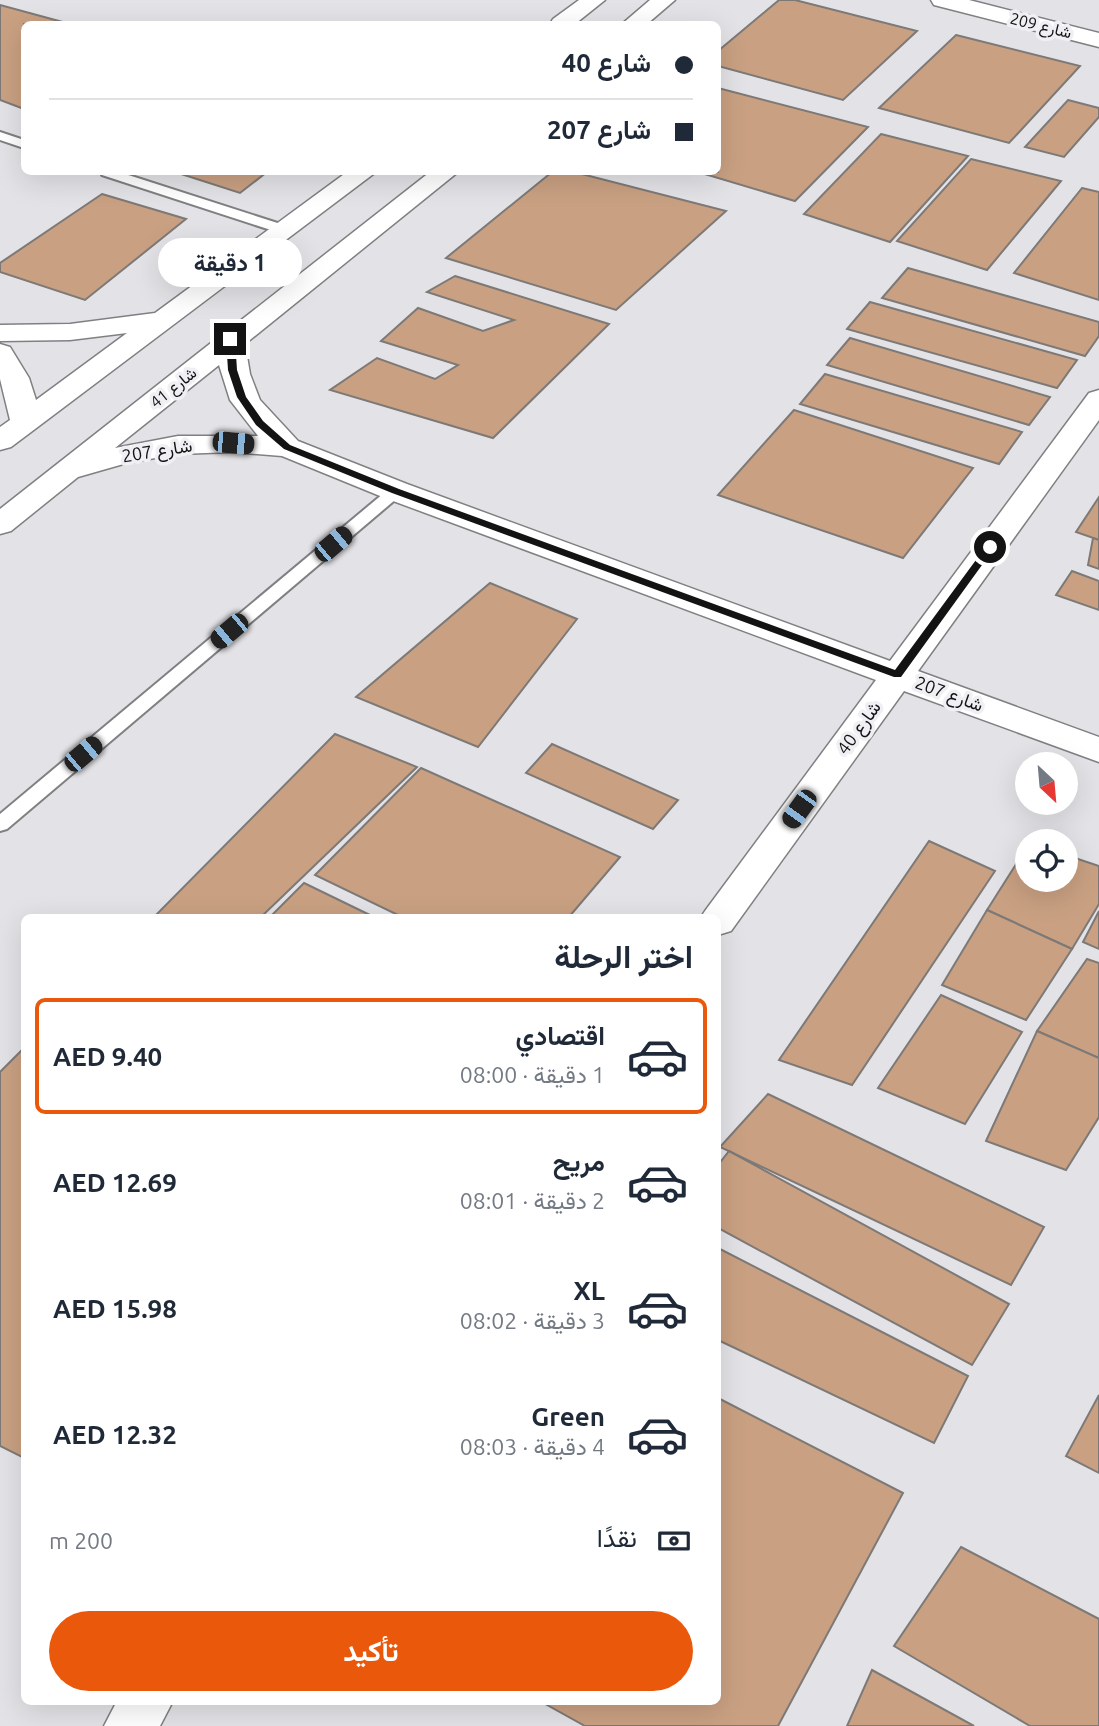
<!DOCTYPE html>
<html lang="ar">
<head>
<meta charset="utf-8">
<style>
  body { margin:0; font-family:Ubuntu,Vazirmatn,sans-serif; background:#f6f6f7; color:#1f2937; direction:rtl; height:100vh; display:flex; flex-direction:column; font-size:26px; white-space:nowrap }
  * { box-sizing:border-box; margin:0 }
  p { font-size:23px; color:#747a83 }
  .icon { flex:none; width:38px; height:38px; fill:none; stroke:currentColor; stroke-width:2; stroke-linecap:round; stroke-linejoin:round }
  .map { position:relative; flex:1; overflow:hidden; direction:ltr }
  .drawer { position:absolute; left:21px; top:914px; width:700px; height:791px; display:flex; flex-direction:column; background:#fff; border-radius:10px; box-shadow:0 7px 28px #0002; direction:rtl }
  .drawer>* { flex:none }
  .banner { position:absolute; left:21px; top:21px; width:700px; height:154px; border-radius:10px; box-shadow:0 7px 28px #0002; direction:rtl; display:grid; align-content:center; height:154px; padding:0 28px; background:#fff }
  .needle { width:46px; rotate:154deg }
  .buttons { position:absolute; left:1015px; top:752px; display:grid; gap:14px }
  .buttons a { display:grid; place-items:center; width:63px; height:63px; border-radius:50%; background:#fff; box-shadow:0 7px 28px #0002; font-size:35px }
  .end { position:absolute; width:32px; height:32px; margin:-16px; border:9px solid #131314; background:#fff; box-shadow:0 0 0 4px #fff }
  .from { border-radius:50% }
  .bubble { position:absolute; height:49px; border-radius:24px; background:#fff; box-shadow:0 7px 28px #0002; font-size:23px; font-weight:700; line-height:49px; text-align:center; direction:rtl }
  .car { position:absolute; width:21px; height:42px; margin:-21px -10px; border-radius:9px; box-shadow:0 0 5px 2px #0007; background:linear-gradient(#222 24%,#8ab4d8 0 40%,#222 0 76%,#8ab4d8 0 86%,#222 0) }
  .banner b { display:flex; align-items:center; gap:24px; height:66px; font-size:26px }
  .banner b+b { border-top:2px solid #e0e1e3 }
  .banner i { width:18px; height:18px; background:#1f2937 }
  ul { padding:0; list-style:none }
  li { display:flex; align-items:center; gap:21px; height:116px; margin:0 14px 10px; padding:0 14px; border:4px solid transparent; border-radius:10px }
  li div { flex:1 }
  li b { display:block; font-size:26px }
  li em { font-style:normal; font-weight:700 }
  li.current { border-color:#ea580c }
  li>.icon { width:63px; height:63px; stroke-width:1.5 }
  h2 { padding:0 28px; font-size:32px; line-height:84px }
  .pay { display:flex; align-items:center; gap:18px; height:77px; padding:0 28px; font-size:26px }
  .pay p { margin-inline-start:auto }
  .cta { display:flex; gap:14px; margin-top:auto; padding:14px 28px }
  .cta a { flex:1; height:80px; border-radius:42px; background:#ea580c; color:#fff; font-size:28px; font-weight:700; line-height:80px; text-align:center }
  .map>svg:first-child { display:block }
  .building { fill:#c9a082; stroke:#7d7977; stroke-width:2 }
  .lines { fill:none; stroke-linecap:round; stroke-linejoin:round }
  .lane-casing { stroke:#808083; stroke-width:4 }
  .street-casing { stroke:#808083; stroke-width:3 }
  .lane { fill:#fff; fill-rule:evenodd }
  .street { fill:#fff; fill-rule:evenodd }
  .route { fill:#131314 }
  .labels { text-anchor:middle; stroke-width:7; stroke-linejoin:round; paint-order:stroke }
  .far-street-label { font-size:16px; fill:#131314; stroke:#f0f0f4 }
  .street-label { font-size:18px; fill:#131314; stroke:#f0f0f4 }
</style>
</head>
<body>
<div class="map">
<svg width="1099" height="1726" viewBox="0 0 1099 1726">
  <rect width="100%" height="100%" fill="#e3e3e7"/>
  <g class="building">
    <polygon points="779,0 795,0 917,31 843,100 718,66 718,51"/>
    <polygon points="0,5 70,24 24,24 24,109 0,100"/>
    <polygon points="956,35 1080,66 1009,143 879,108"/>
    <polygon points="718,88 868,127 795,201 698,172 718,172"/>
    <polygon points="1068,100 1099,108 1099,117 1064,157 1025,147"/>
    <polygon points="881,134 968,156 890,242 804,214"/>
    <polygon points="971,159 1061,181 987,270 897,241"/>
    <polygon points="175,172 267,172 240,193"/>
    <polygon points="552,172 574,172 726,211 616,310 446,258"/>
    <polygon points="1082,188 1099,192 1099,300 1014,273"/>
    <polygon points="102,194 186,219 85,300 0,272 0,263"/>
    <polygon points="908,268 1099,322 1099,336 1085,356 882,298"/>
    <polygon points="455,276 609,324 493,438 330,390 377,358 435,379 458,365 381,341 418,308 483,331 514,320 427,292"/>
    <polygon points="870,302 1077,360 1057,388 847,329"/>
    <polygon points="850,338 1050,397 1029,425 827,365"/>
    <polygon points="825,374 1022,432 999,464 800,404"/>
    <polygon points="794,410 973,468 903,558 718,495"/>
    <polygon points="1099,497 1099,540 1076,532"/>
    <polygon points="1093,538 1099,540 1099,569 1088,565"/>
    <polygon points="1072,571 1099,581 1099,610 1056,595"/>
    <polygon points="490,583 577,619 478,747 356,697"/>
    <polygon points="335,734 417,767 261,917 154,917"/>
    <polygon points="552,744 678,800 653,829 526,773"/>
    <polygon points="421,768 620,857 569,917 402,917 315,875"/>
    <polygon points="929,841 995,871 852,1085 779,1060"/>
    <polygon points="1027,847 1027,880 1066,880 1066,855 1099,866 1099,904 1072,949 987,910"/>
    <polygon points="304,883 374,917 270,917"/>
    <polygon points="987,910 1072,949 1026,1020 942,985"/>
    <polygon points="1099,911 1099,949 1083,942"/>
    <polygon points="1087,959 1099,963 1099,1058 1037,1031"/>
    <polygon points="941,995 1022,1032 965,1124 878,1088"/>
    <polygon points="1037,1031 1099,1058 1099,1117 1066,1170 986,1141"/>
    <polygon points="24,1048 24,1458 0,1446 0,1072"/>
    <polygon points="768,1094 1044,1227 1011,1285 720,1147"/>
    <polygon points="729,1151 1009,1304 972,1365 718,1228 718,1165"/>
    <polygon points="718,1248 968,1376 934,1443 718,1340"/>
    <polygon points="1099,1395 1099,1473 1066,1456"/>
    <polygon points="718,1398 903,1493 778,1726 585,1726 540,1701 718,1701"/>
    <polygon points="961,1547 1099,1619 1099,1726 1030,1726 894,1646"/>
    <polygon points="872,1670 974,1726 847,1726"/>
  </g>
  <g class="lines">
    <g class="lane-casing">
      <g id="lane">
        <polygon points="0,132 24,140 24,148 0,140"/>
        <polygon points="101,172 119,172 290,227 292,230 290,233 280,233 102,175"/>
        <polygon points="396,486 404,491 402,494 7,829 0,831 0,814 390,488"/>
      </g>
    </g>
    <g class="street-casing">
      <g id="street">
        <polygon points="579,0 605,0 575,24 550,24 553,19"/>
        <polygon points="650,0 675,0 647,24 622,24"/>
        <polygon points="931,0 969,0 1099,33 1099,47 934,5"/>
        <polygon points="347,172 376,172 35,429 11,447 0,450 0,427 10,420 0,379 0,344 10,347 29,378 36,400 127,333 70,340 0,341 0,325 70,324 155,313"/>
        <path d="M430,172H458L245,344L250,374L260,400L298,441L407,484L890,661L1089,393L1099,390V420L918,671L1099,737V762L904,691L731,931L718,935V917H701L705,911L876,680L385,498L282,456L233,452L178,454L127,463L78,477L11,531L0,534V509L216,339L220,333L226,332ZM219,365L230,400L258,436H178L115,448Z"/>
        <polygon points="117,1701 173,1701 160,1726 104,1726"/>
      </g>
    </g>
    <use href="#lane" class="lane"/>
    <use href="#street" class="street"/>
  </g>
  <polygon class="route" points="230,337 235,339 237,370 246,397 263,421 290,445 399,489 895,670 987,545 995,547 901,677 894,677 392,493 284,449 256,425 237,397 228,370 226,339"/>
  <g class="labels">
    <g class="far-street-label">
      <text transform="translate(1041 25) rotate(14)" y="6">شارع 209</text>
      <text transform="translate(173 387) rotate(-39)" y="6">شارع 41</text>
    </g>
    <g class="street-label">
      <text transform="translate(157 451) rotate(-9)" y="6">شارع 207</text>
      <text transform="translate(949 694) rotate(20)" y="6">شارع 207</text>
      <text transform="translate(859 728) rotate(-54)" y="6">شارع 40</text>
    </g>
  </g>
</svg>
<div class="buttons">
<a><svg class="needle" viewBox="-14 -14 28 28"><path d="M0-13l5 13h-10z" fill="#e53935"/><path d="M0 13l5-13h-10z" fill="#747a83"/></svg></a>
<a><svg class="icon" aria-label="locate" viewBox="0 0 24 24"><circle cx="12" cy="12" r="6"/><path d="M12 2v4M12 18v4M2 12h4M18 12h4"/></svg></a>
</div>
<i class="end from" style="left:990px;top:547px"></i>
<i class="end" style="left:230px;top:339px"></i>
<div class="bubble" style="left:158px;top:238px;width:144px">1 دقيقة</div>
<i class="car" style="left:233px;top:443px;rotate:95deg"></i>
<i class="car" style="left:333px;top:544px;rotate:50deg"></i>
<i class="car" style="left:229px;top:631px;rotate:230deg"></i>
<i class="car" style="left:83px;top:754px;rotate:50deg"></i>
<i class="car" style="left:799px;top:809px;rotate:216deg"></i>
<div class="banner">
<b><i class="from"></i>شارع 40</b>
<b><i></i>شارع 207</b>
</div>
<section class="drawer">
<h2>اختر الرحلة</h2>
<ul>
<li class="current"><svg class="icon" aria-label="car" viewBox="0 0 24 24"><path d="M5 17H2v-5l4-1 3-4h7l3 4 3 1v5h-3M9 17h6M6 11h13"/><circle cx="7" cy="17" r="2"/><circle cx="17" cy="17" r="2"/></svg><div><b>اقتصادي</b><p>1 دقيقة · 08:00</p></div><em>AED 9.40</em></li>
<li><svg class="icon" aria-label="car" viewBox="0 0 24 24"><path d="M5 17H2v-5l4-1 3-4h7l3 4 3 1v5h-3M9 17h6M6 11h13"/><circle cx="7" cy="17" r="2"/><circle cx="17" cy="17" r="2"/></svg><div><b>مريح</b><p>2 دقيقة · 08:01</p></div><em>AED 12.69</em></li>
<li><svg class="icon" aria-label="car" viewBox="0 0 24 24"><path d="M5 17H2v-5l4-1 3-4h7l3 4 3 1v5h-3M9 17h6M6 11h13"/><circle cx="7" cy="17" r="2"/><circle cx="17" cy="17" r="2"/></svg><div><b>XL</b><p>3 دقيقة · 08:02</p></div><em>AED 15.98</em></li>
<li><svg class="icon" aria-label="car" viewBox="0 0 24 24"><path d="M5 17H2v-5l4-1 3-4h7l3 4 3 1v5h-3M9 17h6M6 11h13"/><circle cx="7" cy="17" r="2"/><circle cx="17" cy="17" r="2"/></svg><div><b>Green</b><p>4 دقيقة · 08:03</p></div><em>AED 12.32</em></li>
</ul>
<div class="pay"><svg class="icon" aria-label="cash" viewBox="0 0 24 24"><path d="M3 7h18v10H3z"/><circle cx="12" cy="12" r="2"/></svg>نقدًا<p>200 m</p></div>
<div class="cta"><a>تأكيد</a></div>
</section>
</div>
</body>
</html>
